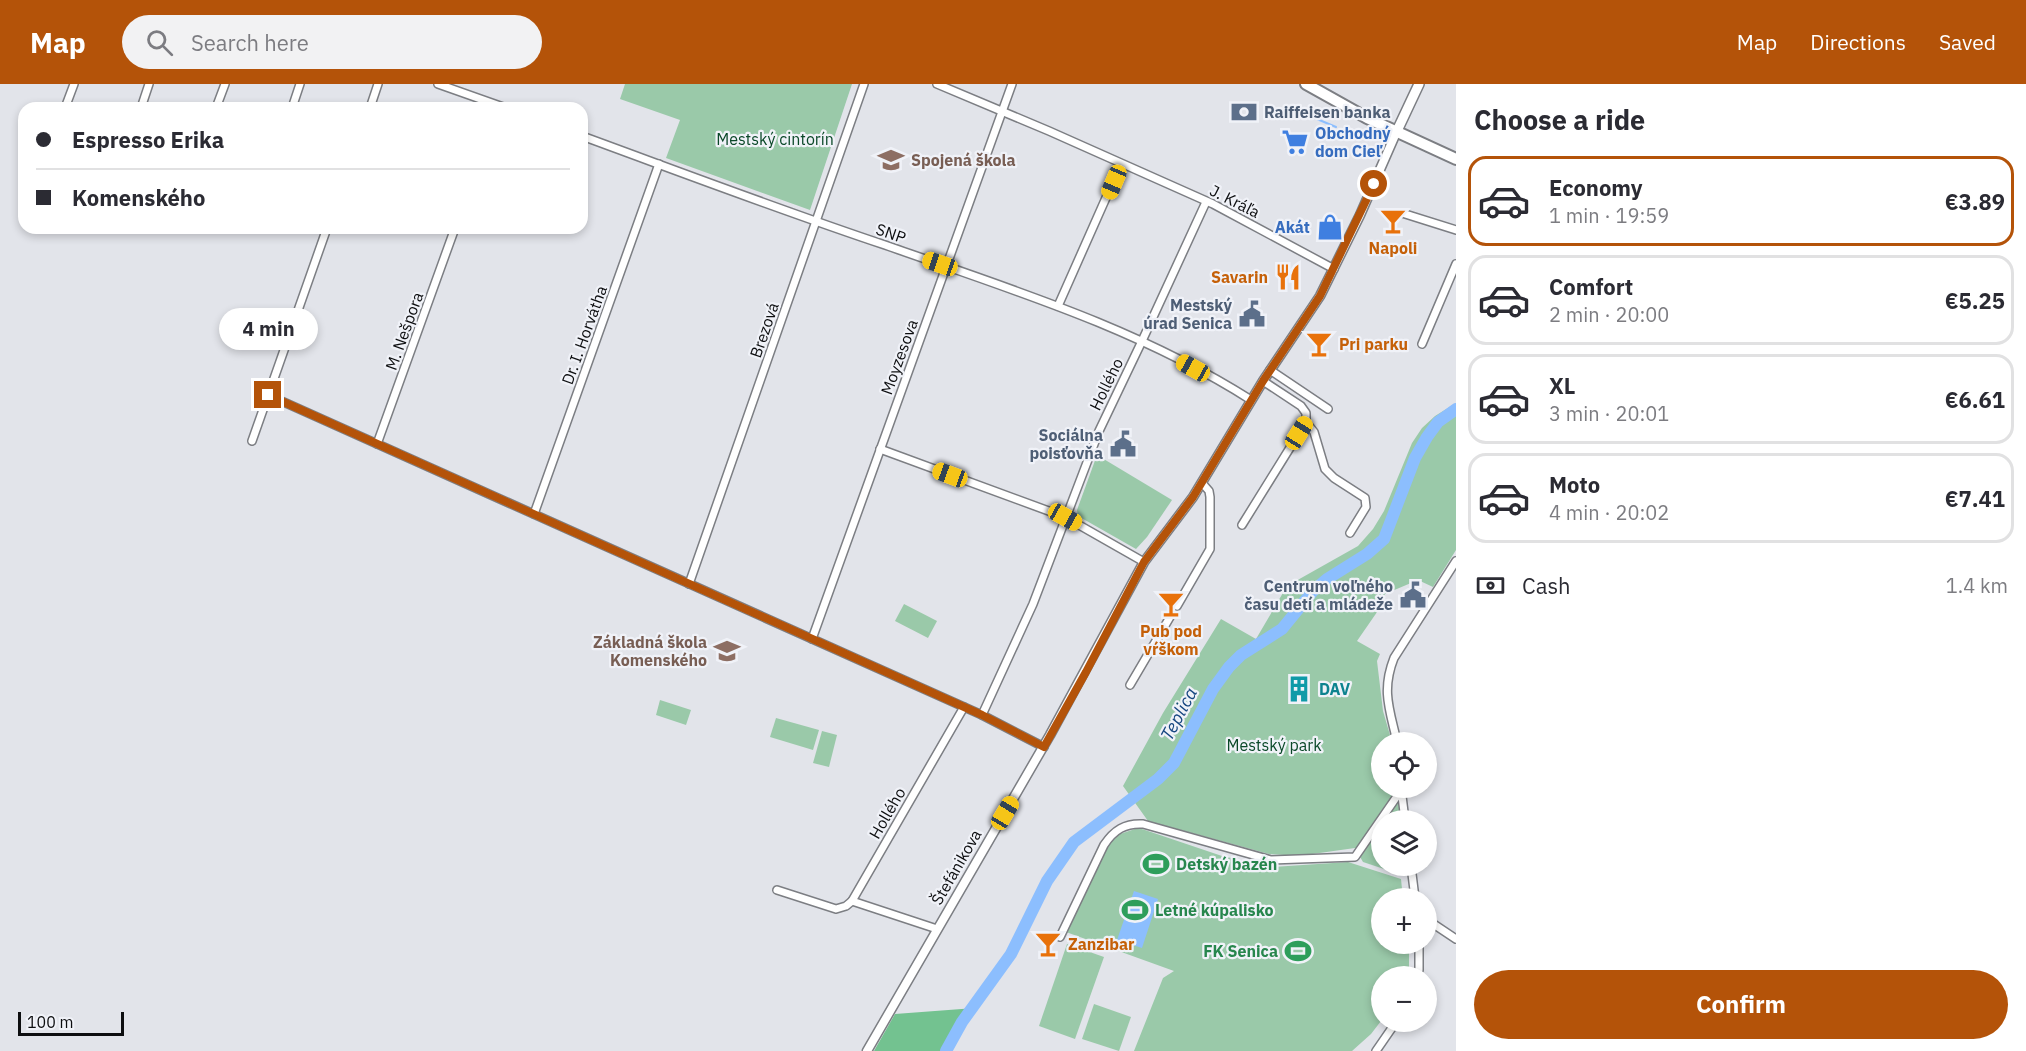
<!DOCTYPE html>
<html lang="en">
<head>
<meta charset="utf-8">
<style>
  body { margin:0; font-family:"IBM Plex Sans",sans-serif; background:#f2f2f3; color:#2b2b33; height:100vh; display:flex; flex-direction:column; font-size:22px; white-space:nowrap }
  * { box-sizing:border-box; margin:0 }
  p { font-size:20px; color:#7c7c81 }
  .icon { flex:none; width:33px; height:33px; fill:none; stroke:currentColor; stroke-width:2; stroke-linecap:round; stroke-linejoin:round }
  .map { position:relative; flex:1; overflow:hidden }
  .details { display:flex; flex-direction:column; background:#fff; width:570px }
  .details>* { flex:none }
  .hud { position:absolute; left:18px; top:18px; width:570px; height:132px; border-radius:18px; box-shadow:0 3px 9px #0003; display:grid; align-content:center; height:132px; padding:0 18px; background:#fff }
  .fabs { position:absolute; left:1371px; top:648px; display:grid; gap:12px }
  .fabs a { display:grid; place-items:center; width:66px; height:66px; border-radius:50%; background:#fff; box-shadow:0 3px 9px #0003; font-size:30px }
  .scale { position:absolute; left:18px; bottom:15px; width:106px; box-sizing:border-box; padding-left:6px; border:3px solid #0d0e10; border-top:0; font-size:16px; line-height:21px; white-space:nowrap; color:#0d0e10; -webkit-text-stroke:4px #f0f2f8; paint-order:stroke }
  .end { position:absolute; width:27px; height:27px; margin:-14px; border:8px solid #b45309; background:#fff; box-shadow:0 0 0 3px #fff }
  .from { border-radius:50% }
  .bubble { position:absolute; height:42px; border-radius:21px; background:#fff; box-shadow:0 3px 9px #0003; font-size:20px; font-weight:800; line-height:42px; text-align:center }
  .car { position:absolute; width:18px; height:36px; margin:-18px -9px; border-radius:8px; box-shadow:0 0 4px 2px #0007; background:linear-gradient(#f5c518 24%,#345 0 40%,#f5c518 0 76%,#345 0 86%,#f5c518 0) }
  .hud b { display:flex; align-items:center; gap:21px; height:57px; font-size:22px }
  .hud b+b { border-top:2px solid #e1e1e2 }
  .hud i { width:15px; height:15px; background:#2b2b33 }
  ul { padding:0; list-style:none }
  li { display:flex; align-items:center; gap:18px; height:90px; margin:0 12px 9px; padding:0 6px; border:3px solid #e1e1e2; border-radius:18px }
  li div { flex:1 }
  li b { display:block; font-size:22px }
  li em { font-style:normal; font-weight:800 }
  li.active { border-color:#b45309 }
  li>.icon { width:54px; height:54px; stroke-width:1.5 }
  h2 { padding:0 18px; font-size:27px; line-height:72px }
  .pay { display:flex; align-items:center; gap:15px; height:66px; padding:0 18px; font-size:22px }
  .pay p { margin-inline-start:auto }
  .action { display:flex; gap:12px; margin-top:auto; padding:12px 18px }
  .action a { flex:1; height:69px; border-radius:36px; background:#b45309; color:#fff; font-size:24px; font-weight:800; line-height:69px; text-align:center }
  header { display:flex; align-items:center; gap:36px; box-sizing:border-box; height:84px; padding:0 30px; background:#b45309; color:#fff }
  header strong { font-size:28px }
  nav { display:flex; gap:33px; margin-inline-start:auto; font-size:21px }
  .search { width:420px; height:54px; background:#f2f2f3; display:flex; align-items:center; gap:15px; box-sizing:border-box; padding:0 21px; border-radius:33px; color:#7c7c81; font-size:22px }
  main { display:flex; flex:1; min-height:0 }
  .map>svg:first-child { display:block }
  .green { fill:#9ac9a9 }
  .forest { fill:#73c290 }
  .water { fill:#8cbefe }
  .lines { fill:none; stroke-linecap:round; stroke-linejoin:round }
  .stream { stroke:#8cbefe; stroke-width:2 }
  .river { stroke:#8cbefe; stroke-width:12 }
  .minor-casing { stroke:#7c7e83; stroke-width:10 }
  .tertiary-casing { stroke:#7c7e83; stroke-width:11 }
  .secondary-casing { stroke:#7c7e83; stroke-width:12 }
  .primary-casing { stroke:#7c7e83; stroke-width:14 }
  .minor { stroke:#fff; stroke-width:7 }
  .tertiary { stroke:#fff; stroke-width:8 }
  .secondary { stroke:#fff; stroke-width:9 }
  .primary { stroke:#fff; stroke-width:10 }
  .route { stroke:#b45309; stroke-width:8 }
  .labels { text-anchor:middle; stroke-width:4.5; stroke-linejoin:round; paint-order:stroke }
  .service-label { font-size:16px; font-weight:bold; fill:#4e5e75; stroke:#f0f2f8; text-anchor:end }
  .shop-label { font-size:16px; font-weight:bold; fill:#366cbe; stroke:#f0f2f8; text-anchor:start }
  .park-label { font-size:16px; fill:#0a4828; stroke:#f0f2f8 }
  .education-label { font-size:16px; font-weight:bold; fill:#785e54; stroke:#f0f2f8; text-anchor:start }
  .street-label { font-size:16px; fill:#0d0e10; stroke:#f0f2f8 }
  .food-label { font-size:16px; font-weight:bold; fill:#c56008; stroke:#f0f2f8 }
  .culture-label { font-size:16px; font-weight:bold; fill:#0d838f; stroke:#f0f2f8; text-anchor:start }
  .leisure-label { font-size:16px; font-weight:bold; fill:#27864d; stroke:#f0f2f8; text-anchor:start }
  .water-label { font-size:18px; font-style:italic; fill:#174780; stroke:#f0f2f8 }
</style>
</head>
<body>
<header>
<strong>Map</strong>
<div class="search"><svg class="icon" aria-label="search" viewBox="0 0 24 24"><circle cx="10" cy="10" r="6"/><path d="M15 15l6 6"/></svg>Search here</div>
<nav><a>Map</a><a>Directions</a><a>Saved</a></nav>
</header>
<main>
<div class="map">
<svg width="1456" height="967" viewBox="0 0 1456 967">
  <rect width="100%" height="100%" fill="#e2e4ea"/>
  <g class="green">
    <polygon points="625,0 852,0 810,126 666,74 680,36 620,15"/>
    <polygon points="1456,319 1456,466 1433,503 1418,496 1385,510 1382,515 1384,518 1357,557 1380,570 1377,577 1383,627 1392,658 1382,658 1382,704 1397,704 1400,736 1382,736 1382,782 1402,782 1402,791 1363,778 1355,764 1298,772 1269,770 1148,737 1123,702 1163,629 1221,535 1256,555 1287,502 1358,462 1373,445 1384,427 1412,359 1422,344 1435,332"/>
    <polygon points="1097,371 1172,416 1147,453 1136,465 1078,432 1077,426"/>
    <polygon points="904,520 937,537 928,554 895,537"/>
    <polygon points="660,616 691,626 686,641 656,631"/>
    <polygon points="776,634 819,646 813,666 770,653"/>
    <polygon points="822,647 837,651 829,683 813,679"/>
    <polygon points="1135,745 1142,745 1222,772 1273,783 1348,778 1401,795 1402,805 1391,808 1391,814 1382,814 1382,860 1409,860 1409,883 1407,892 1382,892 1381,937 1371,950 1352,967 1134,967 1163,894 1174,887 1066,848 1109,760 1120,750"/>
    <polygon points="1067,860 1104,873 1075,955 1039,942"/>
    <polygon points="1094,920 1131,933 1119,967 1082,955"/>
  </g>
  <polygon class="forest" points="975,924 952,967 874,967 895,930"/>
  <polygon class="water" points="1134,807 1158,815 1142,864 1117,856"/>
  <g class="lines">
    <polyline class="stream" points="1305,30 1336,43"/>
    <polyline class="river" points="946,967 962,938 1011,870 1047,797 1074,758 1158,695 1174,679 1213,605 1229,583 1241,571 1282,545 1313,507 1327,495 1367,470 1384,455 1415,374 1427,353 1438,338 1456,325"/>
    <g class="minor-casing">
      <g id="minor">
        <polyline points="438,0 506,24"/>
        <polyline points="937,0 1049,47 1213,120 1334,185"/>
        <polyline points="65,24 74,0"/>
        <polyline points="141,24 149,0"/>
        <polyline points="216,24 225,0"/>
        <polyline points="292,24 300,0"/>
        <polyline points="370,24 378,0"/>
        <path d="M582,52C683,89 783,127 885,161C1010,205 1138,244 1251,316"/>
        <polyline points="1402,129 1456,146"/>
        <polyline points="249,145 249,144"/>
        <polyline points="1058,222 1121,80"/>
        <polyline points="1422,260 1456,180"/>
        <polyline points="1270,286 1328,325"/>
        <polyline points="1263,297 1301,322 1306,329 1306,338 1314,348 1325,385 1334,394 1365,414 1366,423 1350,449"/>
        <polyline points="268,311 982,631 1044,663"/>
        <polyline points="252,357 327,144"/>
        <polyline points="377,360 455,144"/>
        <polyline points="880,365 1065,433 1144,478"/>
        <polyline points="534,430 659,80"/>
        <polyline points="1242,441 1306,338"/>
        <polyline points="689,500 864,0"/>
        <polyline points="1177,522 1210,465 1210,413 1209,407 1202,399"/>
        <polyline points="812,555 1012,0"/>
        <polyline points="1130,601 1170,533"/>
        <polyline points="982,631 1033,520 1099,347 1142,257 1206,118"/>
        <path d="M1397,658C1390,626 1381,607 1394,574L1456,477"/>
        <polyline points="1401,704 1405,736"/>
        <polyline points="1411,782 1415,814"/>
        <polyline points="777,806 836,825 846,822 852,817 937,845"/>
        <polyline points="852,817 964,623"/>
        <polyline points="1426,835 1456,855"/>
        <path d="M1060,853L1104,761C1114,746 1125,739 1143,740L1271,776L1355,773L1402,705"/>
        <polyline points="1416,892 1419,886 1419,860"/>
        <polyline points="1376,967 1396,938"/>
      </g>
    </g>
    <g class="tertiary-casing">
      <polyline id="tertiary" points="867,967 1050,651 1144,478 1193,413 1263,297 1320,212 1360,131 1396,49"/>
    </g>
    <g class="secondary-casing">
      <polyline id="secondary" points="1396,49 1419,0"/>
    </g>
    <g class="primary-casing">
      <polyline id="primary" points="1306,0 1367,34 1456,75"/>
    </g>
    <use href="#minor" class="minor"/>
    <use href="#tertiary" class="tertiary"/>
    <use href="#secondary" class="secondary"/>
    <use href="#primary" class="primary"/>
  </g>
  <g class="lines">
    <polyline class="route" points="268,311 982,631 1044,663 1086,588 1144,478 1193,413 1263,297 1320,212 1374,100"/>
  </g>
  <defs>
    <g id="bank-bare" transform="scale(2.07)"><path d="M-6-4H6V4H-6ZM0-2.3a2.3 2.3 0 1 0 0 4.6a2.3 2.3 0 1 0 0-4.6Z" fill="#5c6f8a" stroke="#f0f2f8" stroke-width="2.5" paint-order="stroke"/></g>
    <g id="supermarket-bare" transform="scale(2.07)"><path d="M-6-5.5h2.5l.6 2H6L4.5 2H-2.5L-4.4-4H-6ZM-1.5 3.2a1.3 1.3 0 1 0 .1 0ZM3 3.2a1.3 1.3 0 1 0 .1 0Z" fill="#3f7fe0" stroke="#f0f2f8" stroke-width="2.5" paint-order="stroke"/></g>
    <g id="school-bare" transform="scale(2.07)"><path d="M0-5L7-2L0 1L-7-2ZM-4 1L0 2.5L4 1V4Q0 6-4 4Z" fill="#8d6e63" stroke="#f0f2f8" stroke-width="2.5" paint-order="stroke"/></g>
    <g id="bar-bare" transform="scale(2.07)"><path d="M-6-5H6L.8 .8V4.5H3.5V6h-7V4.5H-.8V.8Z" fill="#e8710a" stroke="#f0f2f8" stroke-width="2.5" paint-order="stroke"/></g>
    <g id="shop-bare" transform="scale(2.07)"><path d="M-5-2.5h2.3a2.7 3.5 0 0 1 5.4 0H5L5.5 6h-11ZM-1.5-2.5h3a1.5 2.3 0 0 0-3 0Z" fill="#3f7fe0" stroke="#f0f2f8" stroke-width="2.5" paint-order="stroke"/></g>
    <g id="restaurant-bare" transform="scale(2.07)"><path d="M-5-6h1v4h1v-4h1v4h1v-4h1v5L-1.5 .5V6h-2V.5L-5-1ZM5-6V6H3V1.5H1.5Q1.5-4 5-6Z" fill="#e8710a" stroke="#f0f2f8" stroke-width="2.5" paint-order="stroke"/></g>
    <g id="civic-bare" transform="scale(2.07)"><path d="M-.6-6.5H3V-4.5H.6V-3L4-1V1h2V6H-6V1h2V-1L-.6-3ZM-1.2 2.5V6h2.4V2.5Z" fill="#5c6f8a" stroke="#f0f2f8" stroke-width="2.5" paint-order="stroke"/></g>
    <g id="building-bare" transform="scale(2.07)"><path d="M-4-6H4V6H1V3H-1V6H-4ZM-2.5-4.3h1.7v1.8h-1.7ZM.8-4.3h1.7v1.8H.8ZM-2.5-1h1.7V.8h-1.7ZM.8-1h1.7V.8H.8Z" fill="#0f9aa8" stroke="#f0f2f8" stroke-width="2.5" paint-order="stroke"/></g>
    <g id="stadium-bare" transform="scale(2.07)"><path d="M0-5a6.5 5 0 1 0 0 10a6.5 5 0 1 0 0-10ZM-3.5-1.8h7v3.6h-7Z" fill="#2e9e5b" stroke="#f0f2f8" stroke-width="2.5" paint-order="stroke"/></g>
  </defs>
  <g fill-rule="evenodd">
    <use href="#bank-bare" x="1244" y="28"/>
    <use href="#supermarket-bare" x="1295" y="58"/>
    <use href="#school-bare" x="891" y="76"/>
    <use href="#bar-bare" x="1393" y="137"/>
    <use href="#shop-bare" x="1330" y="143"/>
    <use href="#restaurant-bare" x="1288" y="193"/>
    <use href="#civic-bare" x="1252" y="230"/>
    <use href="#bar-bare" x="1319" y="260"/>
    <use href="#civic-bare" x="1123" y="360"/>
    <use href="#civic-bare" x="1413" y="511"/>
    <use href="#bar-bare" x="1171" y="520"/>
    <use href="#school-bare" x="727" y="567"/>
    <use href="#building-bare" x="1299" y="605"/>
    <use href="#stadium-bare" x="1156" y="780"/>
    <use href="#stadium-bare" x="1135" y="826"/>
    <use href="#bar-bare" x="1048" y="860"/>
    <use href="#stadium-bare" x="1298" y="867"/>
  </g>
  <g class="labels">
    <g class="service-label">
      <text x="1264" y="34" text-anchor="start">Raiffeisen banka</text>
      <text x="1232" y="227">Mestský<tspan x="1232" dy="18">úrad Senica</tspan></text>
      <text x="1103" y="357">Sociálna<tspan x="1103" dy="18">poisťovňa</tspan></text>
      <text x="1393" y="508">Centrum voľného<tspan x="1393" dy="18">času detí a mládeže</tspan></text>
    </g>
    <g class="shop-label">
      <text x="1315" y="55">Obchodný<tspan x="1315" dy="18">dom Cieľ</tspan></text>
      <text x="1310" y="149" text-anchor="end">Akát</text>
    </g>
    <g class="park-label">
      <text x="775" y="61">Mestský cintorín</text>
      <text x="1274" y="667">Mestský park</text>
    </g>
    <g class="education-label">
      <text x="911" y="82">Spojená škola</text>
      <text x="707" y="564" text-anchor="end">Základná škola<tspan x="707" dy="18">Komenského</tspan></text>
    </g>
    <g class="street-label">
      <text transform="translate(1235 117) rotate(27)" y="6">J. Kráľa</text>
      <text transform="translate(891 149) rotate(19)" y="6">SNP</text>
      <text transform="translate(764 246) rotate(-71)" y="6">Brezová</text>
      <text transform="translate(404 247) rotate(-70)" y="6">M. Nešpora</text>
      <text transform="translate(584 251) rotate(-70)" y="6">Dr. I. Horvátha</text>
      <text transform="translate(899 273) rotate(-70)" y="6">Moyzesova</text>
      <text transform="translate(1106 300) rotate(-64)" y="6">Hollého</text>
      <text transform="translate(887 729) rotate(-60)" y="6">Hollého</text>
      <text transform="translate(956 783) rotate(-60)" y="6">Štefánikova</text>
    </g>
    <g class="food-label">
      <text x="1393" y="170">Napoli</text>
      <text x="1268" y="199" text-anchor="end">Savarin</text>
      <text x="1339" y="266" text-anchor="start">Pri parku</text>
      <text x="1171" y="553">Pub pod<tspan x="1171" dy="18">vŕškom</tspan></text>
      <text x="1068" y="866" text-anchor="start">Zanzibar</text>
    </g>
    <g class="culture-label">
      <text x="1319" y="611">DAV</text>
    </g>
    <g class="leisure-label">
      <text x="1176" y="786">Detský bazén</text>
      <text x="1155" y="832">Letné kúpalisko</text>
      <text x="1278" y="873" text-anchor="end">FK Senica</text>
    </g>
    <g class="water-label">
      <text transform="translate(1179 630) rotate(-62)" y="6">Teplica</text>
    </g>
  </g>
</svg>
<div class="fabs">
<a><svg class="icon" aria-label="locate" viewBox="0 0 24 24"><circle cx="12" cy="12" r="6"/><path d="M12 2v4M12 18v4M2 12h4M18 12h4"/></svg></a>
<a><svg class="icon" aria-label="layers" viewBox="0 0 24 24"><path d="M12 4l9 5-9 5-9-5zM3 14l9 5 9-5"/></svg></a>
<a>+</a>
<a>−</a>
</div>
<div class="scale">100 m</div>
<i class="end from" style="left:1374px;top:100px"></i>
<i class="end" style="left:268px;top:311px"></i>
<div class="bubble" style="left:219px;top:224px;width:99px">4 min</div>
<i class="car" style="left:1114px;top:98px;rotate:203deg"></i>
<i class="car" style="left:940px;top:180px;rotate:289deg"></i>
<i class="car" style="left:1193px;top:284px;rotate:299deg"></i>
<i class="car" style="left:1299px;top:349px;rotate:32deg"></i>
<i class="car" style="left:950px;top:391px;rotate:290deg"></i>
<i class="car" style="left:1065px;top:433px;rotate:119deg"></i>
<i class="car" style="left:1005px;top:729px;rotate:31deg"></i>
<div class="hud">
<b><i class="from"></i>Espresso Erika</b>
<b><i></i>Komenského</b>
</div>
</div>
<section class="details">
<h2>Choose a ride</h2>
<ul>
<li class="active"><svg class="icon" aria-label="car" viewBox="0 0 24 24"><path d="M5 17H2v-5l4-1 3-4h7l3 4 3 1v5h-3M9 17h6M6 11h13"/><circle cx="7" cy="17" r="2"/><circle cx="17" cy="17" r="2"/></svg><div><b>Economy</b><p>1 min · 19:59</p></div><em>€3.89</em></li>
<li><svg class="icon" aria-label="car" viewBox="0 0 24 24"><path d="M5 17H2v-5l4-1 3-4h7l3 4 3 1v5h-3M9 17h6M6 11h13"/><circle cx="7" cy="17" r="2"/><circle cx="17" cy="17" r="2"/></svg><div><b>Comfort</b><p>2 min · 20:00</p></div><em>€5.25</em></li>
<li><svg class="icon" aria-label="car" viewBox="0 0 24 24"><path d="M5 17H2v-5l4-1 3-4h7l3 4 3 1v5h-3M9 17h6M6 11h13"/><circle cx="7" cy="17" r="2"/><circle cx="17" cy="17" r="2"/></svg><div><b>XL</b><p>3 min · 20:01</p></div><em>€6.61</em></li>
<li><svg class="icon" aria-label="car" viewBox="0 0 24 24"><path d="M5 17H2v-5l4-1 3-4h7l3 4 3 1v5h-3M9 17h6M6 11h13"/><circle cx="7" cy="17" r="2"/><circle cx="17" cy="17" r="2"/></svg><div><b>Moto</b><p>4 min · 20:02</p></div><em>€7.41</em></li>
</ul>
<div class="pay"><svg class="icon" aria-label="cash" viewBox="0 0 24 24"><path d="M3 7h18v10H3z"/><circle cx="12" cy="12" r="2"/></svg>Cash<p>1.4 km</p></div>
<div class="action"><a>Confirm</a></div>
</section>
</main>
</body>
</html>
